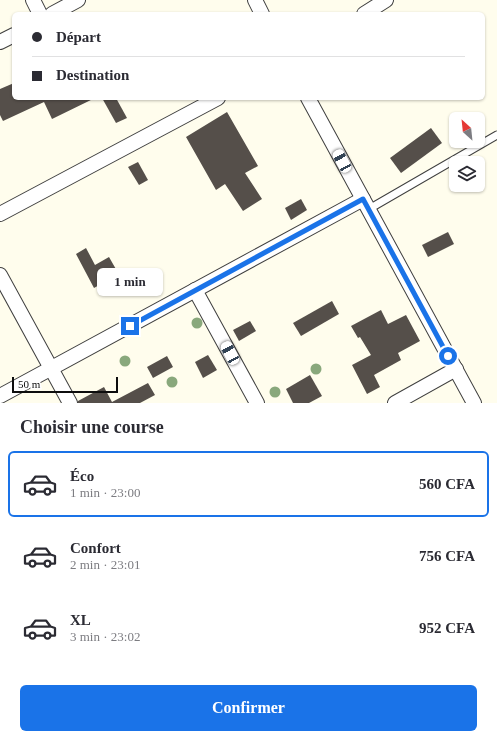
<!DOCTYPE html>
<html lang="fr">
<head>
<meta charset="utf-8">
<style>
  body { margin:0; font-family:"Times New Roman",serif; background:#f2f2f3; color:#2b2b33; height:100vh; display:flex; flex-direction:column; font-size:15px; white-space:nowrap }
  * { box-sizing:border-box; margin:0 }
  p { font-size:13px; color:#7c7c81 }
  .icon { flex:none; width:22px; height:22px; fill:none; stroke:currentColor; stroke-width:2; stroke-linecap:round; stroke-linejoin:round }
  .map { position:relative; height:403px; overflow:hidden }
  .details { display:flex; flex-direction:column; background:#fff; flex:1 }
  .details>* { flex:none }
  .hud { position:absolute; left:12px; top:12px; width:473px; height:88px; border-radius:6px; box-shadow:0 1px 3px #0004; display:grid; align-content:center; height:88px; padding:0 20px; background:#fff }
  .needle { width:26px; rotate:333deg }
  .controls { position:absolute; left:449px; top:112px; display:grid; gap:8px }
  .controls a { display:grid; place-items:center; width:36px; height:36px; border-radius:6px; background:#fff; box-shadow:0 1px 3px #0004; font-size:20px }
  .scale { position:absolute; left:12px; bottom:10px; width:106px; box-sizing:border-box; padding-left:4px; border:2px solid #0d0d0d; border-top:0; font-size:11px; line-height:14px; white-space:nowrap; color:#0d0d0d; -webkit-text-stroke:3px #fff; paint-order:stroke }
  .end { position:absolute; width:18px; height:18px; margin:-9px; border:5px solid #1a73e8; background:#fff; box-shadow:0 0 0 2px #fff }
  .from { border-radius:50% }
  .bubble { position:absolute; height:28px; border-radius:6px; background:#fff; box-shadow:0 1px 3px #0004; font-size:13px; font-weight:600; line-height:28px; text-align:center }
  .car { position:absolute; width:12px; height:24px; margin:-12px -6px; border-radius:5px; box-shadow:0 0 3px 1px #0007; background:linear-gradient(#fff 24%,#345 0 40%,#fff 0 76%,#345 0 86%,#fff 0) }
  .hud b { display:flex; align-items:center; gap:14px; height:38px; font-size:15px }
  .hud b+b { border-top:1px solid #e1e1e2 }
  .hud i { width:10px; height:10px; background:#2b2b33 }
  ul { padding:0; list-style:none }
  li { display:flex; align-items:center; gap:12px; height:66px; margin:0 8px 6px; padding:0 12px; border:2px solid transparent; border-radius:6px }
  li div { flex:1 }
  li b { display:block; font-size:15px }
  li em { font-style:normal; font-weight:600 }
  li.on { border-color:#1a73e8 }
  li>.icon { width:36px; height:36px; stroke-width:1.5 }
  h2 { padding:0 20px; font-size:18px; line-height:48px }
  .button { display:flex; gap:8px; margin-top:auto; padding:8px 20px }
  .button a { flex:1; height:46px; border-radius:6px; background:#1a73e8; color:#fff; font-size:16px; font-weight:600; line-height:46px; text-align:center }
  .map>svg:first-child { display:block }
  .building { fill:#554f4a }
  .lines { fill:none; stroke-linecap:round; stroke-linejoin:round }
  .lane-casing { stroke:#404040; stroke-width:9 }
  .street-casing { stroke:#404040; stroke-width:16 }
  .lane { stroke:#fff; stroke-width:7 }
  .street { stroke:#fff; stroke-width:14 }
  .tree { fill:#89a87c }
  .route { stroke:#1a73e8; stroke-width:5 }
</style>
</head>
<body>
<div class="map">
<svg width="497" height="403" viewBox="0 0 497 403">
  <rect width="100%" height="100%" fill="#fffded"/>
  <g class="building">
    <polygon points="14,83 14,98 95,98 52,119 44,102 3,121 0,115 0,89"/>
    <polygon points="102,98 116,98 127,118 116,123"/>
    <polygon points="227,112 258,166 245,173 262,199 243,211 225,184 216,190 186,137"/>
    <polygon points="431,128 442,143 401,173 390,158"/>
    <polygon points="138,162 148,180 139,185 128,167"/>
    <polygon points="301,199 307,210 291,220 285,208"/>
    <polygon points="448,232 454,244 428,257 422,245"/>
    <polygon points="86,248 95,265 109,257 121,278 103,288 101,284 94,288 76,254"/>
    <polygon points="332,301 339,314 301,336 293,323"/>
    <polygon points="381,310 388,324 406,315 420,341 398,353 401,360 374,375 380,387 367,394 352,365 371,355 360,337 358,338 351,326"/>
    <polygon points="250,321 256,331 239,341 233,330"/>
    <polygon points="208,355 217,370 203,378 195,362"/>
    <polygon points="167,356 173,367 153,378 147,367"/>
    <polygon points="310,375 322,396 309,403 293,403 286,389"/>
    <polygon points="148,383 155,395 140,403 78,403 78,401 104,387 112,402"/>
  </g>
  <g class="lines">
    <g class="lane-casing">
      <polyline id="lane" points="369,209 497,135"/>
    </g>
    <g class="street-casing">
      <g id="street">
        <polyline points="33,0 40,14"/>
        <polyline points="255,0 262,14"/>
        <polyline points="52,14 78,0"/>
        <polyline points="364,14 386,0"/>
        <polyline points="0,42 14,35"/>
        <polyline points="308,98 474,403"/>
        <polyline points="0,214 218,98"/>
        <polyline points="0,275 70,403"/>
        <polyline points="195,290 257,403"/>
        <polyline points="0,396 363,199"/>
        <polyline points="395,403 456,369"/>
      </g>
    </g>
    <use href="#lane" class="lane"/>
    <use href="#street" class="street"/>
  </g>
  <g class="tree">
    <circle cx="197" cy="323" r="5.5"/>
    <circle cx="125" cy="361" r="5.5"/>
    <circle cx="316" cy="369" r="5.5"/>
    <circle cx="172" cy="382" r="5.5"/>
    <circle cx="275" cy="392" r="5.5"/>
  </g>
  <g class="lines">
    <polyline class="route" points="130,326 363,199 448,356"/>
  </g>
</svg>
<div class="controls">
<a><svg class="needle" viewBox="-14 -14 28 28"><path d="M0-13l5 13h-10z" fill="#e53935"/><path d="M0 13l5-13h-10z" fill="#7c7c81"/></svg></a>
<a><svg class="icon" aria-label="layers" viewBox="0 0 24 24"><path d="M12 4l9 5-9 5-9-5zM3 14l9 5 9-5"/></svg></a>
</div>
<div class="scale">50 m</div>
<i class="end from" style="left:448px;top:356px"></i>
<i class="end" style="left:130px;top:326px"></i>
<div class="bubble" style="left:97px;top:268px;width:66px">1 min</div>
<i class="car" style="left:342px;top:161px;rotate:331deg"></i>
<i class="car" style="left:230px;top:353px;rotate:332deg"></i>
<div class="hud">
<b><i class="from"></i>Départ</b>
<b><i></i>Destination</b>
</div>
</div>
<section class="details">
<h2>Choisir une course</h2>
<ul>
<li class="on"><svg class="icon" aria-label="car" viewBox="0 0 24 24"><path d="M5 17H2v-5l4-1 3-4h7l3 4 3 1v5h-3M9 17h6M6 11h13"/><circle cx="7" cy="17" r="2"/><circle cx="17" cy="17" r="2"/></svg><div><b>Éco</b><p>1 min · 23:00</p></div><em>560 CFA</em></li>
<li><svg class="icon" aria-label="car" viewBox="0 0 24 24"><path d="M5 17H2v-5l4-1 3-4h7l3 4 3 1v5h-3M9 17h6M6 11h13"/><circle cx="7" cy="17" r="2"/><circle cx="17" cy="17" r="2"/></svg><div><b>Confort</b><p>2 min · 23:01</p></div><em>756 CFA</em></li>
<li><svg class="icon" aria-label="car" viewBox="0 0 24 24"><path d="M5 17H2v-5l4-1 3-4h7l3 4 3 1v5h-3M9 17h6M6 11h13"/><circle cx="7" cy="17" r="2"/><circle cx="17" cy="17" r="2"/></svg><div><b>XL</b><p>3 min · 23:02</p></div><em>952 CFA</em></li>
</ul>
<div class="button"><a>Confirmer</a></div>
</section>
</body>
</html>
